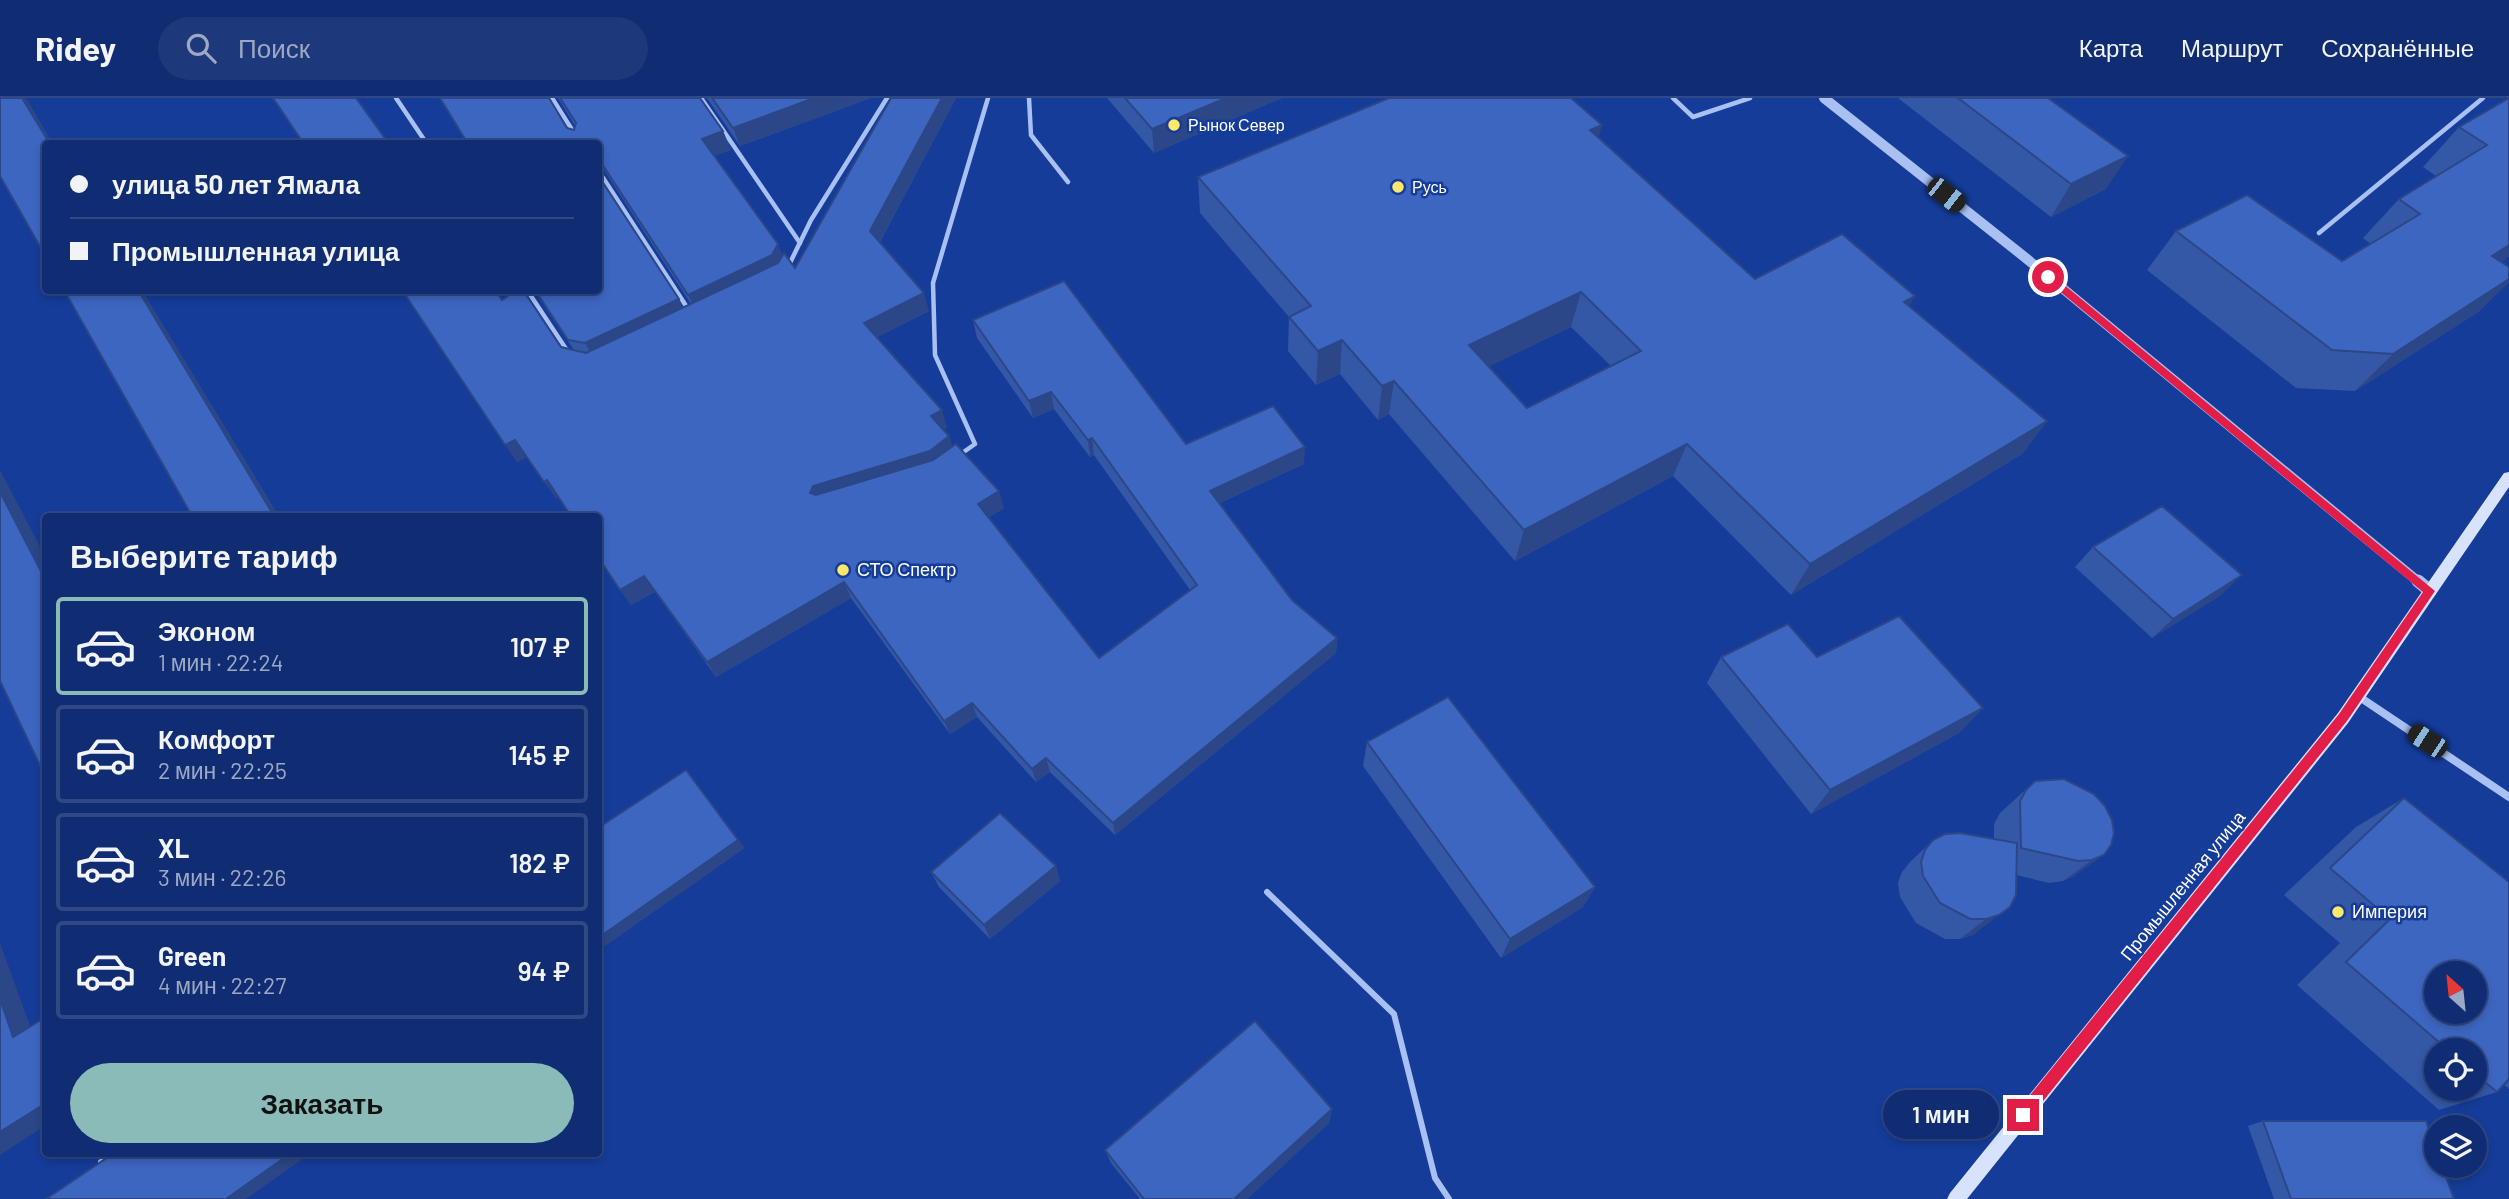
<!DOCTYPE html>
<html lang="ru">
<head>
<meta charset="utf-8">
<style>
  body { margin:0; font-family:Barlow,sans-serif; background:#1e397b; color:#f1f3f6; height:100vh; display:flex; flex-direction:column; font-size:26px; white-space:nowrap }
  * { box-sizing:border-box; margin:0 }
  p { font-size:23px; color:#9ca8c4 }
  .icon { flex:none; width:38px; height:38px; fill:none; stroke:currentColor; stroke-width:2; stroke-linecap:round; stroke-linejoin:round }
  .map { position:relative; flex:1; overflow:hidden }
  .sheet { position:absolute; left:42px; top:415px; width:560px; height:644px; display:flex; flex-direction:column; background:#102d73; border-radius:7px; box-shadow:0 4px 10px #0003,0 0 0 2px #304985 }
  .sheet>* { flex:none }
  .banner { position:absolute; left:42px; top:42px; width:560px; height:154px; border-radius:7px; box-shadow:0 4px 10px #0003,0 0 0 2px #304985; display:grid; align-content:center; height:154px; padding:0 28px; background:#102d73 }
  .needle { width:46px; rotate:333deg }
  .controls { position:absolute; left:2424px; top:863px; display:grid; gap:14px }
  .controls a { display:grid; place-items:center; width:63px; height:63px; border-radius:50%; background:#102d73; box-shadow:0 4px 10px #0003,0 0 0 2px #304985; font-size:35px }
  .end { position:absolute; width:32px; height:32px; margin:-16px; border:9px solid #e11d48; background:#fff; box-shadow:0 0 0 4px #fff }
  .from { border-radius:50% }
  .bubble { position:absolute; height:49px; border-radius:24px; background:#102d73; box-shadow:0 4px 10px #0003,0 0 0 2px #304985; font-size:23px; font-weight:600; line-height:49px; text-align:center }
  .car { position:absolute; width:21px; height:42px; margin:-21px -10px; border-radius:9px; box-shadow:0 0 5px 2px #0007; background:linear-gradient(#222 24%,#8ab4d8 0 40%,#222 0 76%,#8ab4d8 0 86%,#222 0) }
  .banner b { display:flex; align-items:center; gap:24px; height:66px; font-size:26px }
  .banner b+b { border-top:2px solid #304985 }
  .banner i { width:18px; height:18px; background:#f1f3f6 }
  ul { padding:0; list-style:none }
  li { display:flex; align-items:center; gap:21px; height:98px; margin:0 14px 10px; padding:0 14px; border:4px solid #304985; border-radius:7px }
  li div { flex:1 }
  li b { display:block; font-size:26px }
  li em { font-style:normal; font-weight:600 }
  li.selected { border-color:#8bbbb9 }
  li>.icon { width:63px; height:63px; stroke-width:1.5 }
  h2 { padding:0 28px; font-size:32px; line-height:84px }
  .primary-button { display:flex; gap:14px; margin-top:auto; padding:14px 28px }
  .primary-button a { flex:1; height:80px; border-radius:42px; background:#8bbbb9; color:#111; font-size:28px; font-weight:600; line-height:80px; text-align:center }
  header { display:flex; align-items:center; gap:42px; box-sizing:border-box; height:98px; padding:0 35px; background:#102d73; border-bottom:2px solid #304985 }
  header strong { font-size:33px }
  nav { display:flex; gap:38px; margin-inline-start:auto; font-size:24px }
  .search { width:490px; height:63px; background:#1e397b; display:flex; align-items:center; gap:18px; box-sizing:border-box; padding:0 24px; border-radius:38px; color:#9ca8c4; font-size:26px }
  .map>svg:first-child { display:block }
  .lines { fill:none; stroke-linecap:round; stroke-linejoin:round }
  .service-far1 { stroke:#a8c0f2; stroke-width:4.5 }
  .service { stroke:#a8c0f2; stroke-width:6 }
  .minor { stroke:#a8c0f2; stroke-width:8 }
  .tertiary-far1 { stroke:#a8c0f2; stroke-width:10 }
  .tertiary { stroke:#a8c0f2; stroke-width:13 }
  .secondary { fill:#d7e2fc; fill-rule:evenodd }
  .wall { fill:#3458a6; fill-rule:evenodd }
  .shaded-wall { fill:#2b4787 }
  .building { fill:#3d66c1; stroke:#2b4787; stroke-width:2; fill-rule:evenodd }
  .route { fill:#e11d48 }
  .poi-dot { fill:#ffe86a; stroke:#153c99; stroke-width:2.5 }
  .labels { text-anchor:middle; stroke-width:5; stroke-linejoin:round; paint-order:stroke }
  .far-poi-label { font-size:16px; fill:#fff; stroke:#153c99; text-anchor:start }
  .poi-label { font-size:18px; fill:#fff; stroke:#153c99; text-anchor:start }
  .street-label { font-size:18px; fill:#fff; stroke:#153c99 }
</style>
</head>
<body>
<header>
<strong>Ridey</strong>
<div class="search"><svg class="icon" aria-label="search" viewBox="0 0 24 24"><circle cx="10" cy="10" r="6"/><path d="M15 15l6 6"/></svg>Поиск</div>
<nav><a>Карта</a><a>Маршрут</a><a>Сохранённые</a></nav>
</header>
<div class="map">
<svg width="2509" height="1101" viewBox="0 0 2509 1101">
  <rect width="100%" height="100%" fill="#153c99"/>
  <g class="lines">
    <g class="service-far1">
      <polyline points="396,0 427,46"/>
      <polyline points="552,0 581,46"/>
      <polyline points="701,0 800,145"/>
      <polyline points="1029,0 1031,37 1068,84"/>
      <polyline points="1673,0 1693,19 1750,0"/>
      <polyline points="598,72 690,214"/>
      <polyline points="2319,135 2483,0"/>
      <polyline points="788,169 811,122 887,0"/>
      <polyline points="527,192 568,254"/>
      <polyline points="958,358 975,346 935,257 933,185 988,0"/>
    </g>
    <g class="service">
      <polyline points="1267,794 1394,916 1435,1080 1449,1101"/>
      <polyline points="101,1064 114,1055"/>
    </g>
    <polyline class="minor" points="2358,598 2509,699"/>
    <polyline class="tertiary-far1" points="1824,0 2027,161 2420,485"/>
    <polyline class="tertiary" points="2418,483 2430,493"/>
    <polygon class="secondary" points="2509,374 2509,389 2348,625 1967,1101 1947,1101 1950,1095 2338,615 2504,375"/>
  </g>
  <g class="wall">
    <polygon points="558,0 700,0 723,33 731,52 714,58 782,158 795,170 891,0 956,0 880,144 929,213 877,239 947,329 943,332 949,338 952,348 1004,410 989,419 1099,560 1190,492 1094,357 1090,359 1054,311 1033,320 977,240 973,222 1186,346 1304,366 1220,405 1292,502 1337,540 1336,555 1115,737 1050,674 1036,684 977,619 950,636 851,500 716,579 655,494 631,507 558,399 556,400 527,359 517,364 502,202 561,249 574,252 534,192 598,192 679,201 683,210 691,206 602,69 598,69 598,46 567,30 574,32 575,28"/>
    <polygon points="707,0 871,0 740,48"/>
    <polygon points="1107,0 1282,0 1154,55"/>
    <polygon points="1898,0 2048,0 2106,91 2051,119"/>
    <polygon points="2509,0 2509,158 2501,164 2509,169 2509,184 2478,214 2355,293 2296,290 2147,172 2176,133 2342,163 2371,146 2363,140 2399,101 2436,78 2423,69 2459,29"/>
    <path d="M1599,39L1755,181L1909,208L2047,323L2022,356L1791,497L1673,378L1515,463L1389,316L1378,322L1340,276L1316,287L1288,253L1289,219L1200,115L1198,79ZM1571,229L1611,268L1527,310L1489,268Z"/>
    <polygon points="2093,449 2221,497 2152,540 2075,469"/>
    <polygon points="1721,559 1817,559 1983,610 1959,635 1811,716 1707,585"/>
    <polygon points="1367,644 1595,789 1583,809 1501,860 1363,668"/>
    <polygon points="2035,683 2111,747 2074,778 2063,783 2049,785 2016,777 2016,797 1973,837 1960,841 1945,841 1916,825 1900,799 1898,785 1902,774 1910,764 1933,742 1994,741 1994,726 2000,715"/>
    <path d="M2404,700L2509,784V991L2504,987L2497,994L2439,1012L2297,887L2340,845L2284,797L2356,729ZM2436,952H2474V990H2436Z"/>
    <polygon points="1056,768 1060,783 990,841 939,789 931,774"/>
    <polygon points="1332,1011 1329,1025 1247,1101 1140,1101 1111,1065 1105,1052"/>
    <polygon points="2263,1023 2454,1101 2274,1101 2248,1028"/>
  </g>
  <g class="shaded-wall">
    <polygon points="22,0 25,0 28,3 53,46 50,46"/>
    <polygon points="814,0 871,0 740,48 733,30"/>
    <polygon points="942,0 956,0 876,151 870,133"/>
    <polygon points="1226,0 1282,0 1154,55 1152,31"/>
    <polygon points="1602,27 1592,63 1590,32"/>
    <polygon points="723,33 731,52 709,60 702,41"/>
    <polygon points="2128,58 2106,91 2051,119 2071,86"/>
    <polygon points="778,146 785,164 697,215 688,197"/>
    <polygon points="2509,147 2509,158 2452,197 2492,158"/>
    <polygon points="2509,181 2509,184 2478,214 2355,293 2393,256"/>
    <polygon points="138,192 142,192 279,418 274,418"/>
    <polygon points="1581,194 1571,229 1463,281 1469,247"/>
    <polygon points="924,195 929,213 870,243 864,225"/>
    <polygon points="1915,198 1896,233 1904,204"/>
    <polygon points="679,201 688,219 595,263 585,245"/>
    <polygon points="1342,242 1340,276 1316,287 1318,253"/>
    <polygon points="1394,283 1389,316 1378,322 1382,288"/>
    <polygon points="1051,294 1054,311 1033,320 1029,303"/>
    <polygon points="942,312 947,329 937,335 931,318"/>
    <polygon points="2047,323 2022,356 1791,497 1810,466"/>
    <polygon points="949,338 954,355 818,411 810,395 813,388"/>
    <polygon points="1092,340 1094,357 1090,359 1088,342"/>
    <polygon points="515,342 527,359 517,364 505,347"/>
    <polygon points="1687,346 1673,378 1515,463 1524,432"/>
    <polygon points="1305,349 1304,366 1211,409 1210,393"/>
    <polygon points="0,372 46,460 46,483 0,394"/>
    <polygon points="547,382 559,399 556,400 544,384"/>
    <polygon points="999,393 1004,410 983,422 978,406"/>
    <polygon points="2242,477 2221,497 2152,540 2173,521"/>
    <polygon points="644,478 655,494 631,507 620,492"/>
    <polygon points="844,484 851,500 716,579 707,564"/>
    <polygon points="1337,540 1336,555 1115,737 1113,725"/>
    <polygon points="972,605 977,619 950,636 944,623"/>
    <polygon points="1983,610 1959,635 1811,716 1830,692"/>
    <polygon points="1046,660 1050,674 1036,684 1032,671"/>
    <polygon points="686,672 745,750 598,853 598,840"/>
    <polygon points="2104,757 2074,778 2063,783 2092,762"/>
    <polygon points="1056,768 1060,783 990,841 984,827"/>
    <polygon points="1595,789 1583,809 1501,860 1510,841"/>
    <polygon points="1999,817 1973,837 1960,841 1986,821"/>
    <polygon points="0,845 37,947 13,939 0,901"/>
    <polygon points="46,1005 46,1027 0,1057 0,1034"/>
    <polygon points="1332,1011 1329,1025 1247,1101 1234,1101"/>
    <polygon points="291,1055 311,1055 246,1101 226,1101"/>
  </g>
  <g class="building">
    <polygon points="0,0 22,0 50,46 46,46 46,159 0,78"/>
    <polygon points="273,0 356,0 389,46 304,46"/>
    <polygon points="440,0 549,0 567,30 574,32 576,25 560,0 700,0 723,33 702,41 778,146 772,157 688,197 598,60 598,46 468,46"/>
    <polygon points="712,0 814,0 733,30"/>
    <polygon points="891,0 942,0 870,133 924,195 864,225 942,312 931,318 949,338 930,353 813,388 810,395 816,397 933,362 956,346 999,393 978,406 1099,560 1197,487 1092,340 1088,342 1051,294 1029,303 973,222 1064,183 1186,346 1273,308 1305,349 1210,393 1292,502 1337,540 1113,725 1046,660 1032,671 972,605 944,623 844,484 707,564 644,478 620,492 598,459 598,418 571,418 547,382 544,384 515,342 505,347 402,192 495,192 502,202 516,192 523,192 561,249 586,255 778,165 784,155 795,170"/>
    <polygon points="1125,0 1226,0 1152,31"/>
    <path d="M1389,0H1571L1602,27L1590,32L1755,181L1842,136L1915,198L1904,204L2047,323L1810,466L1687,346L1524,432L1394,283L1382,288L1342,242L1318,253L1289,219L1311,208L1198,79ZM1581,194L1641,253L1527,310L1469,247Z"/>
    <polygon points="1958,0 2048,0 2128,58 2071,86"/>
    <polygon points="2509,0 2509,147 2492,158 2509,169 2509,181 2393,256 2332,252 2176,133 2247,97 2342,163 2420,116 2399,101 2487,47 2459,29"/>
    <polygon points="598,77 679,201 585,245 568,242 535,192 598,192"/>
    <polygon points="64,192 138,192 274,418 192,418"/>
    <polygon points="0,394 46,483 46,680 0,583"/>
    <polygon points="2162,408 2242,477 2173,521 2093,449"/>
    <polygon points="1899,518 1983,610 1830,692 1721,559 1788,526 1817,559"/>
    <polygon points="1448,599 1595,789 1510,841 1367,644"/>
    <polygon points="686,672 738,742 598,840 598,730"/>
    <polygon points="2064,681 2094,696 2105,708 2112,722 2114,735 2111,747 2104,757 2092,762 2078,763 2021,750 2020,703 2026,692 2035,683"/>
    <path d="M2404,700L2509,784V981L2497,994L2474,975V952H2448L2346,864L2390,821L2330,770ZM2436,875H2474V914H2436Z"/>
    <polygon points="1000,715 1056,768 984,827 931,774"/>
    <polygon points="1960,735 2017,745 2016,797 2010,809 1999,817 1986,821 1970,821 1940,805 1923,778 1921,764 1925,752 1933,742 1945,736"/>
    <polygon points="0,901 13,939 46,919 46,1005 0,1034"/>
    <polygon points="1255,923 1332,1011 1234,1101 1144,1101 1105,1052"/>
    <polygon points="2263,1023 2426,1023 2436,1052 2436,1068 2442,1068 2454,1101 2291,1101"/>
    <polygon points="114,1055 291,1055 226,1101 46,1101"/>
  </g>
  <polygon class="route" points="2045,176 2051,176 2435,493 2347,623 2028,1022 2023,1024 2016,1017 2018,1012 2339,616 2423,494 2045,181"/>
  <g class="poi-dot">
    <circle cx="1174" cy="27" r="7"/>
    <circle cx="1398" cy="89" r="7"/>
    <circle cx="843" cy="472" r="7"/>
    <circle cx="2338" cy="814" r="7"/>
  </g>
  <g class="labels">
    <g class="far-poi-label">
      <text x="1188" y="33">Рынок Север</text>
      <text x="1412" y="95">Русь</text>
    </g>
    <g class="poi-label">
      <text x="857" y="478">СТО Спектр</text>
      <text x="2352" y="820">Империя</text>
    </g>
    <g class="street-label">
      <text transform="translate(2183 788) rotate(-51)" y="6">Промышленная улица</text>
    </g>
  </g>
</svg>
<div class="controls">
<a><svg class="needle" viewBox="-14 -14 28 28"><path d="M0-13l5 13h-10z" fill="#e53935"/><path d="M0 13l5-13h-10z" fill="#9ca8c4"/></svg></a>
<a><svg class="icon" aria-label="locate" viewBox="0 0 24 24"><circle cx="12" cy="12" r="6"/><path d="M12 2v4M12 18v4M2 12h4M18 12h4"/></svg></a>
<a><svg class="icon" aria-label="layers" viewBox="0 0 24 24"><path d="M12 4l9 5-9 5-9-5zM3 14l9 5 9-5"/></svg></a>
</div>
<i class="end from" style="left:2048px;top:179px"></i>
<i class="end" style="left:2023px;top:1017px"></i>
<div class="bubble" style="left:1883px;top:992px;width:116px">1 мин</div>
<i class="car" style="left:1946px;top:97px;rotate:128deg"></i>
<i class="car" style="left:2427px;top:643px;rotate:303deg"></i>
<div class="banner">
<b><i class="from"></i>улица 50 лет Ямала</b>
<b><i></i>Промышленная улица</b>
</div>
<section class="sheet">
<h2>Выберите тариф</h2>
<ul>
<li class="selected"><svg class="icon" aria-label="car" viewBox="0 0 24 24"><path d="M5 17H2v-5l4-1 3-4h7l3 4 3 1v5h-3M9 17h6M6 11h13"/><circle cx="7" cy="17" r="2"/><circle cx="17" cy="17" r="2"/></svg><div><b>Эконом</b><p>1 мин · 22:24</p></div><em>107 ₽</em></li>
<li><svg class="icon" aria-label="car" viewBox="0 0 24 24"><path d="M5 17H2v-5l4-1 3-4h7l3 4 3 1v5h-3M9 17h6M6 11h13"/><circle cx="7" cy="17" r="2"/><circle cx="17" cy="17" r="2"/></svg><div><b>Комфорт</b><p>2 мин · 22:25</p></div><em>145 ₽</em></li>
<li><svg class="icon" aria-label="car" viewBox="0 0 24 24"><path d="M5 17H2v-5l4-1 3-4h7l3 4 3 1v5h-3M9 17h6M6 11h13"/><circle cx="7" cy="17" r="2"/><circle cx="17" cy="17" r="2"/></svg><div><b>XL</b><p>3 мин · 22:26</p></div><em>182 ₽</em></li>
<li><svg class="icon" aria-label="car" viewBox="0 0 24 24"><path d="M5 17H2v-5l4-1 3-4h7l3 4 3 1v5h-3M9 17h6M6 11h13"/><circle cx="7" cy="17" r="2"/><circle cx="17" cy="17" r="2"/></svg><div><b>Green</b><p>4 мин · 22:27</p></div><em>94 ₽</em></li>
</ul>
<div class="primary-button"><a>Заказать</a></div>
</section>
</div>
</body>
</html>
